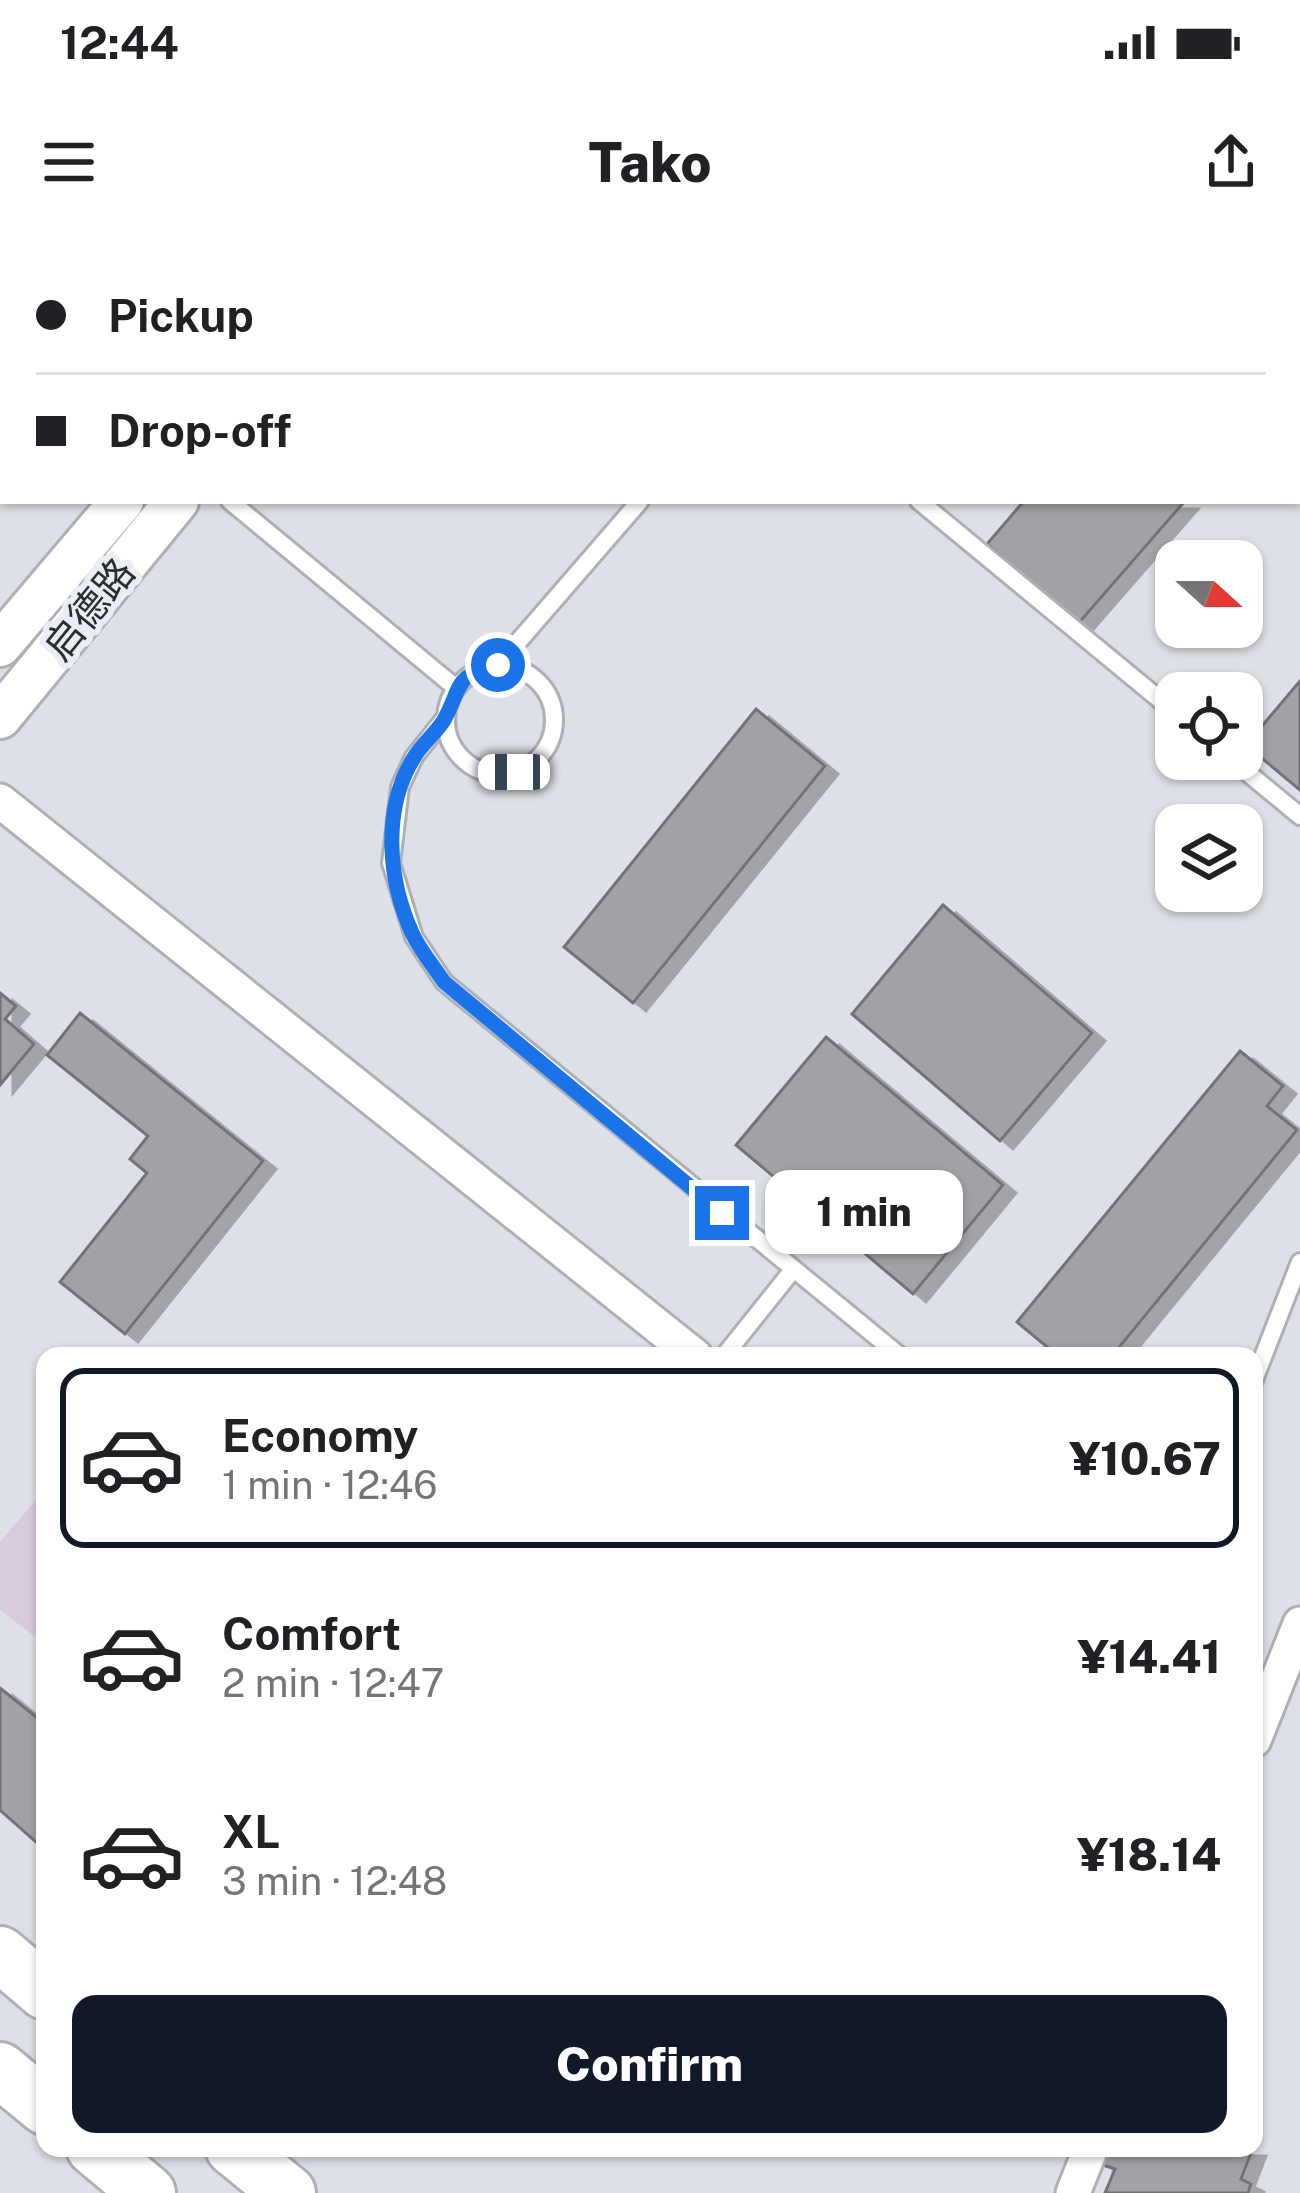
<!DOCTYPE html>
<html lang="en">
<head>
<meta charset="utf-8">
<style>
  body { margin:0; font-family:"Public Sans","Noto Sans SC",sans-serif; background:#f6f6f6; color:#202124; height:100vh; display:flex; flex-direction:column; font-size:45px; white-space:nowrap }
  * { box-sizing:border-box; margin:0 }
  p { font-size:39px; color:#757577 }
  .icon { flex:none; width:66px; height:66px; fill:none; stroke:currentColor; stroke-width:2; stroke-linecap:round; stroke-linejoin:round }
  .map { position:relative; flex:1; overflow:hidden }
  .drawer { position:absolute; left:36px; top:1107px; width:1227px; height:810px; display:flex; flex-direction:column; background:#fff; border-radius:24px; box-shadow:0 3px 9px #0004 }
  .drawer>* { flex:none }
  .top-card { position:absolute; left:0px; top:0px; width:1302px; height:264px; box-shadow:0 3px 9px #0004; display:grid; align-content:center; height:264px; padding:0 36px; background:#fff }
  .needle { width:78px; rotate:111deg }
  .fabs { position:absolute; left:1155px; top:300px; display:grid; gap:24px }
  .fabs a { display:grid; place-items:center; width:108px; height:108px; border-radius:24px; background:#fff; box-shadow:0 3px 9px #0004; font-size:60px }
  .end { position:absolute; width:54px; height:54px; margin:-27px; border:15px solid #1a73e8; background:#fff; box-shadow:0 0 0 6px #fff }
  .from { border-radius:50% }
  .bubble { position:absolute; height:84px; border-radius:24px; background:#fff; box-shadow:0 3px 9px #0004; font-size:39px; font-weight:800; line-height:84px; text-align:center }
  .car { position:absolute; width:36px; height:72px; margin:-36px -18px; border-radius:15px; box-shadow:0 0 9px 3px #0007; background:linear-gradient(#fff 24%,#345 0 40%,#fff 0 76%,#345 0 86%,#fff 0) }
  .top-card b { display:flex; align-items:center; gap:42px; height:114px; font-size:45px }
  .top-card b+b { border-top:3px solid #e0e0e0 }
  .top-card i { width:30px; height:30px; background:#202124 }
  ul { padding:21px 0 0; list-style:none }
  li { display:flex; align-items:center; gap:36px; height:180px; margin:0 24px 18px; padding:0 12px; border:6px solid transparent; border-radius:24px }
  li div { flex:1 }
  li b { display:block; font-size:45px }
  li em { font-style:normal; font-weight:800 }
  li.on { border-color:#111827 }
  li>.icon { width:108px; height:108px; stroke-width:1.5 }
  .cta { display:flex; gap:24px; margin-top:auto; padding:24px 36px }
  .cta a { flex:1; height:138px; border-radius:24px; background:#111827; color:#fff; font-size:48px; font-weight:800; line-height:138px; text-align:center }
  .status { display:flex; justify-content:space-between; align-items:center; height:84px; padding:0 60px; background:#fff; direction:ltr }
  .status svg { height:33px; fill:currentColor }
  header { display:flex; justify-content:space-between; align-items:center; height:156px; padding:0 36px; background:#fff; font-size:54px; font-weight:800 }
  .map>svg:first-child { display:block }
  .green { fill:#d9cbde }
  .building { fill:#a2a1a8; stroke:#737278; stroke-width:3; filter:url(#shadow) }
  .lines { fill:none; stroke-linecap:round; stroke-linejoin:round }
  .service-casing { stroke:#aeb0b6; stroke-width:22 }
  .minor-casing { stroke:#aeb0b6; stroke-width:39 }
  .tertiary-casing { stroke:#aeb0b6; stroke-width:48 }
  .primary-casing { stroke:#aeb0b6; stroke-width:60 }
  .service { stroke:#fff; stroke-width:16 }
  .minor { stroke:#fff; stroke-width:33 }
  .tertiary { stroke:#fff; stroke-width:42 }
  .primary { stroke:#fff; stroke-width:54 }
  .route { stroke:#1a73e8; stroke-width:15 }
  .labels { text-anchor:middle; stroke-width:12; stroke-linejoin:round; paint-order:stroke }
  .street-label { font-size:39px; fill:#2c2d2f; stroke:#ebedf4 }
</style>
</head>
<body>
<div class="status"><b>12:44</b><svg viewBox="0 0 49 12"><path d="M0 12V9h3v3zM5 12V6h3v6zM10 12V3h3v9zM15 12V0h3v12zM26 1h20v11H26zM47 4h2v5h-2z"/></svg></div>
<header><svg class="icon" aria-label="menu" viewBox="0 0 24 24"><path d="M4 6h16M4 12h16M4 18h16"/></svg>Tako<svg class="icon" aria-label="share" viewBox="0 0 24 24"><path d="M12 15V3M7 8l5-5 5 5M5 13v7h14v-7"/></svg></header>
<div class="map">
<svg width="1300" height="1953" viewBox="0 0 1300 1953">
  <defs>
    <filter id="shadow"><feDropShadow dx="13" dy="8" stdDeviation="0" flood-color="#0004"/></filter>
  </defs>
  <rect width="100%" height="100%" fill="#dee0e7"/>
  <polygon class="green" points="45,1249 45,1404 0,1370 0,1302"/>
  <g class="building">
    <polygon points="894,0 1031,0 892,3"/>
    <polygon points="1024,261 1185,261 1078,384 987,304"/>
    <polygon points="1300,441 1300,550 1246,505"/>
    <polygon points="756,469 825,526 633,763 564,707"/>
    <polygon points="943,665 1092,793 1000,901 852,774"/>
    <polygon points="0,753 16,766 5,779 34,804 0,845"/>
    <polygon points="80,773 263,921 125,1094 60,1042 147,933 130,919 148,896 47,815"/>
    <polygon points="826,797 1003,945 913,1054 736,905"/>
    <polygon points="1240,811 1283,846 1267,866 1297,890 1112,1116 1058,1116 1017,1082"/>
    <polygon points="0,1448 45,1484 45,1610 0,1570"/>
    <polygon points="1107,1908 1180,1908 1194,1913 1197,1908 1253,1908 1241,1939 1251,1944 1248,1953 1105,1953 1115,1929 1100,1924"/>
  </g>
  <g class="lines">
    <g class="service-casing">
      <g id="service">
        <polyline points="1255,0 1259,3"/>
        <polyline points="860,3 863,0"/>
        <polyline points="1299,31 1300,31"/>
        <polyline points="230,261 456,448"/>
        <polyline points="919,261 1176,473"/>
        <polyline points="498,425 640,261"/>
        <circle cx="500" cy="480" r="54"/>
        <polyline points="445,478 414,517 400,547 391,623 414,697 444,742 900,1116"/>
        <polyline points="1231,519 1300,576"/>
        <polyline points="724,1116 792,1031"/>
        <polyline points="1254,1140 1300,1022"/>
      </g>
    </g>
    <g class="minor-casing">
      <g id="minor">
        <polyline points="0,561 695,1116"/>
        <polyline points="1254,1500 1300,1384"/>
        <polyline points="1073,1953 1091,1908"/>
      </g>
    </g>
    <g class="tertiary-casing">
      <g id="tertiary">
        <polyline points="341,3 343,0"/>
        <polyline points="395,3 397,0"/>
        <polyline points="0,405 122,261"/>
        <polyline points="0,477 177,261"/>
      </g>
    </g>
    <g class="primary-casing">
      <g id="primary">
        <polyline points="0,1714 45,1752"/>
        <polyline points="0,1830 45,1867"/>
        <polyline points="94,1908 148,1953"/>
        <polyline points="233,1908 288,1953"/>
      </g>
    </g>
    <use href="#service" class="service"/>
    <use href="#minor" class="minor"/>
    <use href="#tertiary" class="tertiary"/>
    <use href="#primary" class="primary"/>
  </g>
  <g class="lines">
    <path class="route" d="M498,425C452,436 463,446 444,480C436,493 423,503 415,516C381,569 388,641 413,695C421,711 434,727 444,742L722,973"/>
  </g>
  <g class="labels">
    <g class="street-label">
      <text transform="translate(89 369) rotate(-51)" y="14">启德路</text>
    </g>
  </g>
</svg>
<div class="fabs">
<a><svg class="needle" viewBox="-14 -14 28 28"><path d="M0-13l5 13h-10z" fill="#e53935"/><path d="M0 13l5-13h-10z" fill="#757577"/></svg></a>
<a><svg class="icon" aria-label="locate" viewBox="0 0 24 24"><circle cx="12" cy="12" r="6"/><path d="M12 2v4M12 18v4M2 12h4M18 12h4"/></svg></a>
<a><svg class="icon" aria-label="layers" viewBox="0 0 24 24"><path d="M12 4l9 5-9 5-9-5zM3 14l9 5 9-5"/></svg></a>
</div>
<i class="end from" style="left:498px;top:425px"></i>
<i class="end" style="left:722px;top:973px"></i>
<div class="bubble" style="left:765px;top:930px;width:198px">1 min</div>
<i class="car" style="left:514px;top:532px;rotate:270deg"></i>
<div class="top-card">
<b><i class="from"></i>Pickup</b>
<b><i></i>Drop-off</b>
</div>
<section class="drawer">
<ul>
<li class="on"><svg class="icon" aria-label="car" viewBox="0 0 24 24"><path d="M5 17H2v-5l4-1 3-4h7l3 4 3 1v5h-3M9 17h6M6 11h13"/><circle cx="7" cy="17" r="2"/><circle cx="17" cy="17" r="2"/></svg><div><b>Economy</b><p>1 min · 12:46</p></div><em>¥10.67</em></li>
<li><svg class="icon" aria-label="car" viewBox="0 0 24 24"><path d="M5 17H2v-5l4-1 3-4h7l3 4 3 1v5h-3M9 17h6M6 11h13"/><circle cx="7" cy="17" r="2"/><circle cx="17" cy="17" r="2"/></svg><div><b>Comfort</b><p>2 min · 12:47</p></div><em>¥14.41</em></li>
<li><svg class="icon" aria-label="car" viewBox="0 0 24 24"><path d="M5 17H2v-5l4-1 3-4h7l3 4 3 1v5h-3M9 17h6M6 11h13"/><circle cx="7" cy="17" r="2"/><circle cx="17" cy="17" r="2"/></svg><div><b>XL</b><p>3 min · 12:48</p></div><em>¥18.14</em></li>
</ul>
<div class="cta"><a>Confirm</a></div>
</section>
</div>
</body>
</html>
